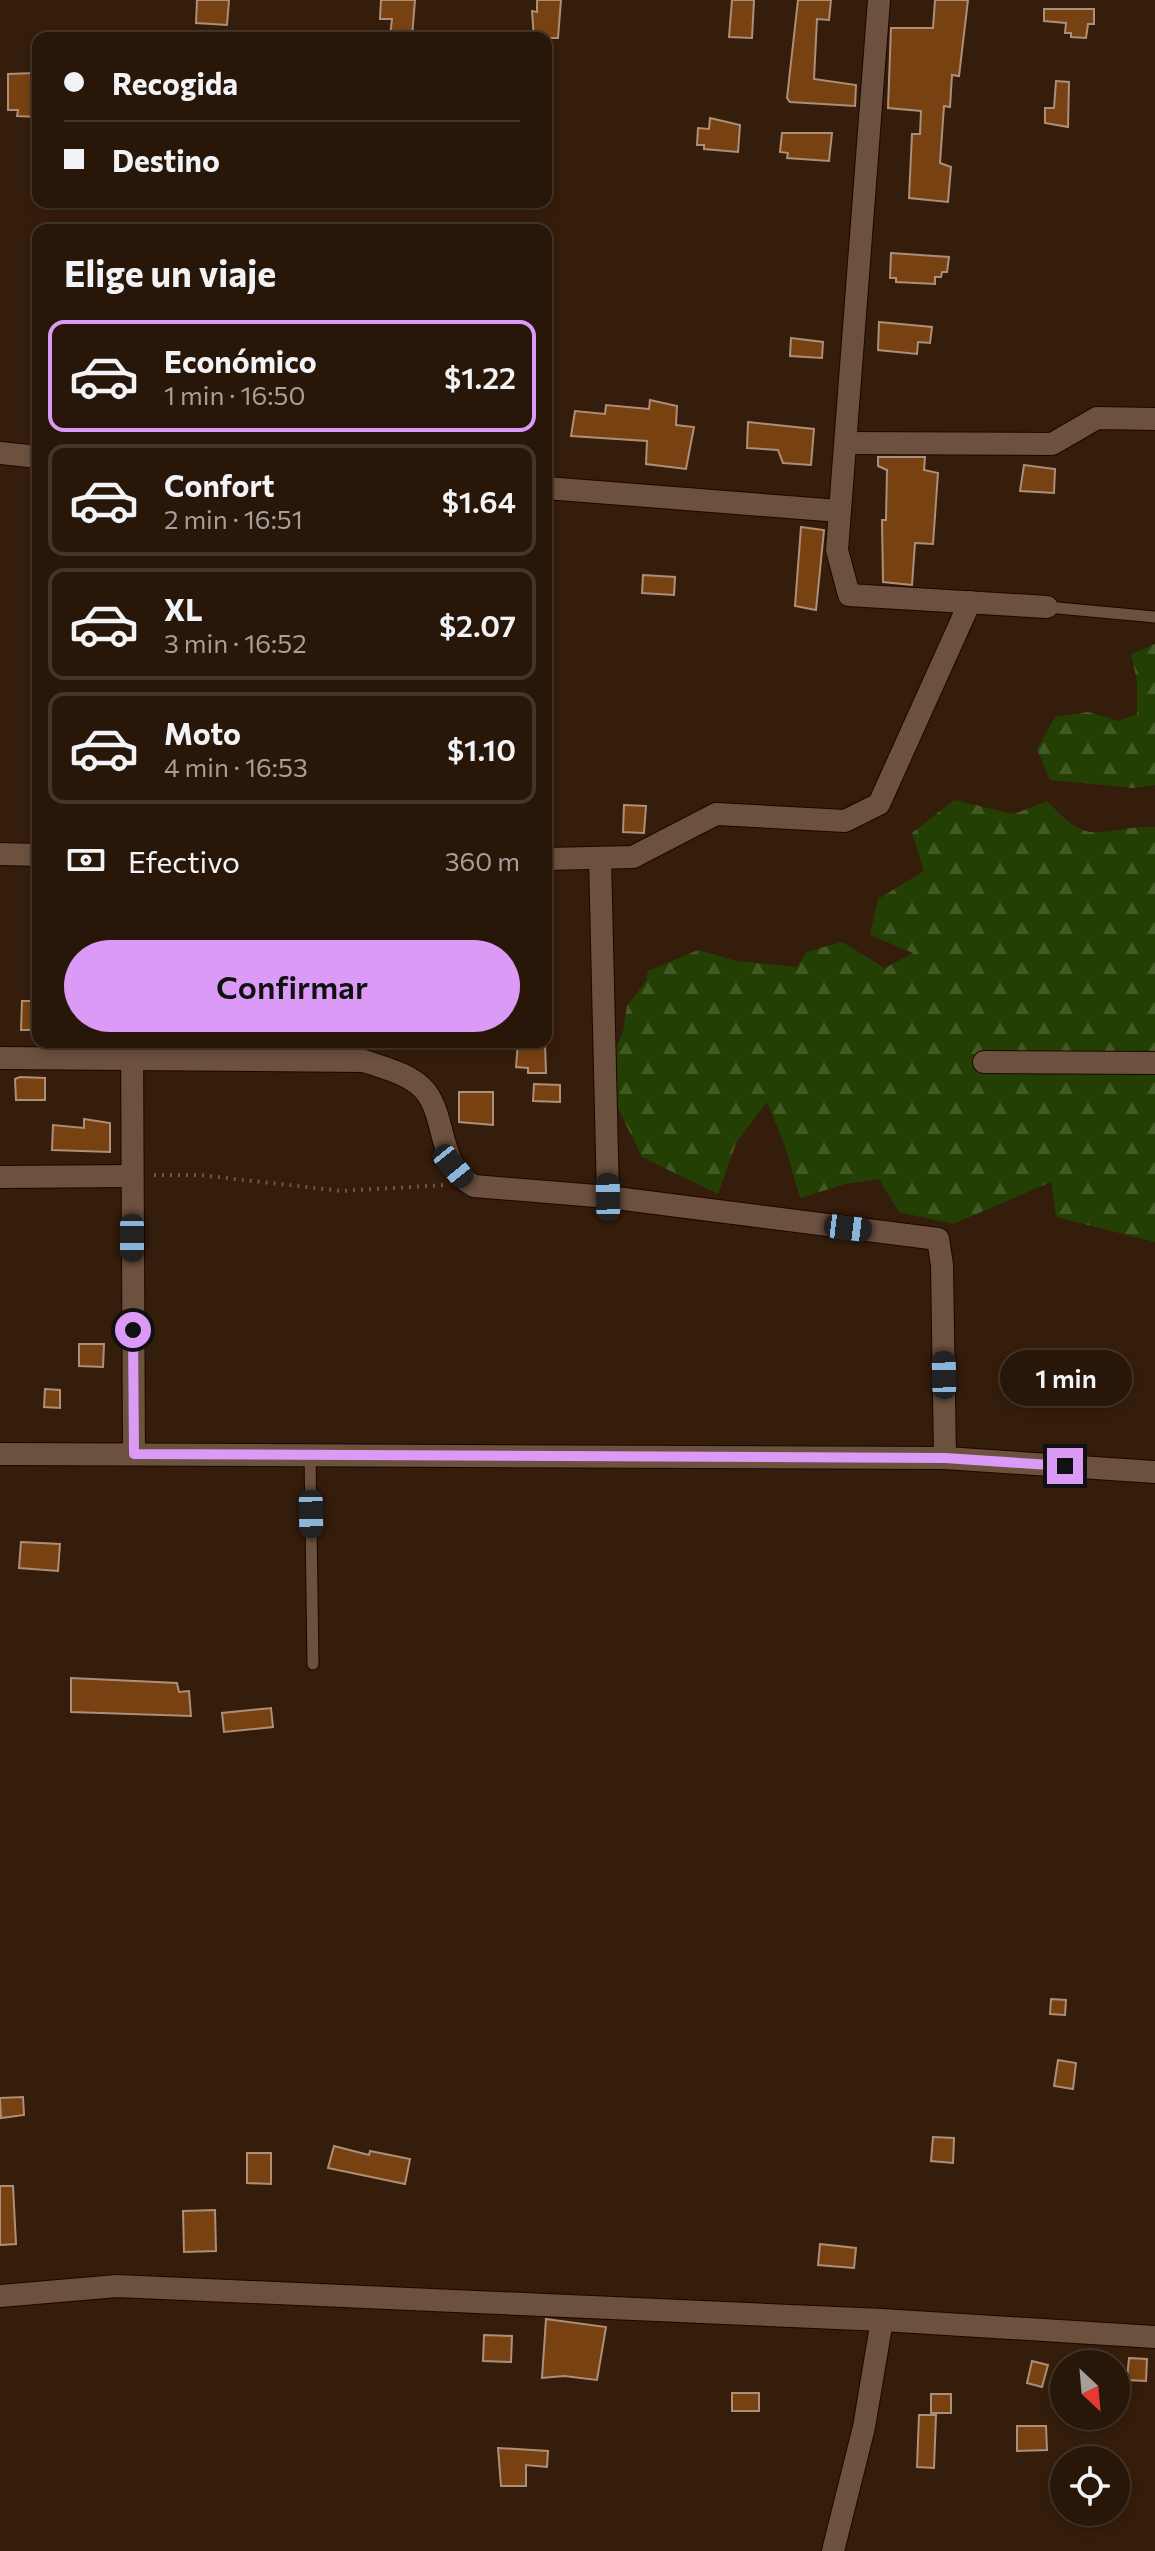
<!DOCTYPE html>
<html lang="es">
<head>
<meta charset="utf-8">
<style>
  body { margin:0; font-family:Commissioner,sans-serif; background:#342316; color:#f1f3f6; height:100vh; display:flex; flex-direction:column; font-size:30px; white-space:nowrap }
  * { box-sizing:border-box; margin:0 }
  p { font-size:26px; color:#a59f9c }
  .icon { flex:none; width:44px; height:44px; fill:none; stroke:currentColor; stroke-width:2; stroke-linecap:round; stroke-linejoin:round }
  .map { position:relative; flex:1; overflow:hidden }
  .drawer { position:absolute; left:32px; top:224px; width:520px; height:824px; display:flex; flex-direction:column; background:#281608; border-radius:16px; box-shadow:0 4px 12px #0003,0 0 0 2px #443529 }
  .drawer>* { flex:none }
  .top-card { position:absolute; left:32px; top:32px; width:520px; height:176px; border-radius:16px; box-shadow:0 4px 12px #0003,0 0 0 2px #443529; display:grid; align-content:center; height:176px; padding:0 32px; background:#281608 }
  .needle { width:52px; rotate:154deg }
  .tools { position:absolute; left:1050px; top:2350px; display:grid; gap:16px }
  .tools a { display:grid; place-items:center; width:80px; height:80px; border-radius:50%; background:#281608; box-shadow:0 4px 12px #0003,0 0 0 2px #443529; font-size:40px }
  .end { position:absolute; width:36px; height:36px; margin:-18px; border:10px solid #da9af6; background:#111; box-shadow:0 0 0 4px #111 }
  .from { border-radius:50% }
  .bubble { position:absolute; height:56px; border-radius:28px; background:#281608; box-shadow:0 4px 12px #0003,0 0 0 2px #443529; font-size:26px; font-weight:600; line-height:56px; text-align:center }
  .car { position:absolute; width:24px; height:48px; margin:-24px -12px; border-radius:10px; box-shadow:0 0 6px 2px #0007; background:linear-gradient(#222 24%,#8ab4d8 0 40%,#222 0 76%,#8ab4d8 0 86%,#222 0) }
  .top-card b { display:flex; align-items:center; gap:28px; height:76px; font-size:30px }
  .top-card b+b { border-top:2px solid #443529 }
  .top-card i { width:20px; height:20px; background:#f1f3f6 }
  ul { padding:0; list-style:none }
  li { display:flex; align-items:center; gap:24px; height:112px; margin:0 16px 12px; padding:0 16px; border:4px solid #443529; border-radius:16px }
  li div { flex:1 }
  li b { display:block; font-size:30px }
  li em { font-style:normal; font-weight:600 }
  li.on { border-color:#da9af6 }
  li>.icon { width:72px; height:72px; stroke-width:1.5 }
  h2 { padding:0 32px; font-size:36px; line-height:96px }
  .pay { display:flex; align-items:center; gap:20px; height:88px; padding:0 32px; font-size:30px }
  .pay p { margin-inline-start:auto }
  .cta { display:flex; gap:16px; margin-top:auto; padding:16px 32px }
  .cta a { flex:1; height:92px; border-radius:48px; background:#da9af6; color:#111; font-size:32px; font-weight:600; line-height:92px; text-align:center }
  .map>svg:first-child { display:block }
  .forest { fill:url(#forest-firs) }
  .building { fill:#774112; stroke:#ad8e79; stroke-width:2 }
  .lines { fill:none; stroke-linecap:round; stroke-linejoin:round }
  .service-casing { stroke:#1c0600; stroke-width:13 }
  .minor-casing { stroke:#1c0600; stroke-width:24 }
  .path { stroke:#6d5747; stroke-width:4; stroke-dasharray:2 6; stroke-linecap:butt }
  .service { stroke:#6c513e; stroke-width:11 }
  .minor { stroke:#6c513e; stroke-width:22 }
  .route { stroke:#da9af6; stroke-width:10 }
</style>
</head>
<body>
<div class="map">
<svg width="1155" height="2551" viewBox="0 0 1155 2551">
  <defs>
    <pattern id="forest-firs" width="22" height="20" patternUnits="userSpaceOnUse" patternTransform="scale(2)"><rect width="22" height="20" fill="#233f04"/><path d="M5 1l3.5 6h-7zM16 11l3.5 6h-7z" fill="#435a27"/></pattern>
  </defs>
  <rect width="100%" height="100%" fill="#351d0b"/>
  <g class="forest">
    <polygon points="1155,644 1155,785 1134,788 1050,780 1037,749 1055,717 1088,712 1119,721 1137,714 1137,681 1131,654"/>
    <path d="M954,800L1014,814L1047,801C1094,851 1094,826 1155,827V1242L1056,1217L1051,1182L953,1224L899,1212L879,1179L845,1184L800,1198L785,1146L767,1102L736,1143L718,1194L642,1157L616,1104L610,1063L623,1032L627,1006L646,981L648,971L698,950L737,961L797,967L806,952L842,942L885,968L913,953L870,935L878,899L924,871L912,833Z"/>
  </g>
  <g class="building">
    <polygon points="197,0 229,0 227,25 196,23"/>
    <polygon points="381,0 415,0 412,37 390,36 392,19 380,19"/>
    <polygon points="537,0 561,0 558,38 534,38 532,11 537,12"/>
    <polygon points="732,0 754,0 752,38 729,37"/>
    <polygon points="798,0 831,0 829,20 817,19 814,79 856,85 855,106 790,102 787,98"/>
    <polygon points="935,0 968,0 959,76 952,75 950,107 944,106 940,163 951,167 948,202 909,198 912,134 920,134 921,111 888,108 891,28 933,28"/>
    <polygon points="1044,9 1094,9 1094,24 1088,24 1086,38 1071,37 1071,33 1065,33 1066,23 1044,21"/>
    <polygon points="35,73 38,78 38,117 17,116 18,110 8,110 8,74"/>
    <polygon points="1056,81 1069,82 1068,127 1045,123 1045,108 1054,108"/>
    <polygon points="710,118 740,125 738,152 704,149 704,145 697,145 698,128 709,129"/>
    <polygon points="782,133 832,133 829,161 787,158 788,153 780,152"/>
    <polygon points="891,253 949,257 947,272 942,272 941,277 935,277 935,284 896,282 896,278 890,278"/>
    <polygon points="879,322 932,327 930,343 918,342 917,354 878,350"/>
    <polygon points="791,338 823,342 822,358 790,356"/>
    <polygon points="650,400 677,406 676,425 694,427 686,469 646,464 647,441 571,436 575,411 605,414 606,405 649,409"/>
    <polygon points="748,422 814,429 811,465 783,463 778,450 747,448"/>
    <polygon points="878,457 925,457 924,470 938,473 933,544 915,543 912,585 883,582 882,520 886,520 887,470 878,466"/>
    <polygon points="1024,465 1055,469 1054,493 1020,491"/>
    <polygon points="801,527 824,530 816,610 795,606"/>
    <polygon points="643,575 675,577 674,595 642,593"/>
    <polygon points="624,805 646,806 644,833 623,832"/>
    <polygon points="22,1001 38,1001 38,1030 21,1030"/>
    <polygon points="518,1042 545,1043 546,1073 528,1073 528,1068 516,1067"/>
    <polygon points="20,1077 45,1078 45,1100 16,1100 15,1079"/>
    <polygon points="534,1084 560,1085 560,1102 533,1101"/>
    <polygon points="459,1092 493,1092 493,1125 459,1122"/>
    <polygon points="84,1119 110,1123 110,1152 52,1150 53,1125 84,1128"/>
    <polygon points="79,1344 104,1344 103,1367 79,1366"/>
    <polygon points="1049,1379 1075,1382 1073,1397 1048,1395"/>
    <polygon points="45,1389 60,1390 60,1408 44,1407"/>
    <polygon points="21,1542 60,1544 58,1571 19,1568"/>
    <polygon points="71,1678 177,1683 179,1692 189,1691 191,1716 71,1712"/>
    <polygon points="271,1708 273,1727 224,1732 222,1713"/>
    <polygon points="1051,1999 1066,2000 1065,2015 1050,2014"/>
    <polygon points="1058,2060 1076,2063 1073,2089 1054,2086"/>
    <polygon points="23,2097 24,2115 1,2118 0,2098"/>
    <polygon points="933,2137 954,2138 953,2163 931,2161"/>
    <polygon points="334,2146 369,2155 370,2151 410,2159 405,2184 328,2168"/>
    <polygon points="247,2153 271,2153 271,2184 247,2183"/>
    <polygon points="0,2186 13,2186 16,2244 0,2245"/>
    <polygon points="215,2210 216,2251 184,2252 183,2211"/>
    <polygon points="820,2244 856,2248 854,2268 818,2265"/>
    <polygon points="546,2319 606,2327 597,2380 564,2376 542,2378"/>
    <polygon points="484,2335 512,2336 511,2362 483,2361"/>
    <polygon points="1129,2358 1147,2359 1146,2381 1127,2380"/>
    <polygon points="1032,2361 1048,2365 1042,2387 1027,2383"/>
    <rect x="732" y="2393" width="27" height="18"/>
    <rect x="931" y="2394" width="20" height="19"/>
    <polygon points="919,2415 936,2415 934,2468 917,2467"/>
    <polygon points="1017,2426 1046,2426 1047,2450 1017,2451"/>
    <polygon points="498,2448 548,2451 547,2467 526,2465 526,2486 501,2486"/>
  </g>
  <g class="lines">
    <g class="service-casing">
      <g id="service">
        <polyline points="1047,607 1155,617"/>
        <polyline points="310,1455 313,1664"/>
      </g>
    </g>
    <g class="minor-casing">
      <g id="minor">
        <polyline points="879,0 837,550 849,595 1047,607"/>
        <polyline points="846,443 1052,444 1097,418 1155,419"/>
        <polyline points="0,453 38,457"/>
        <polyline points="546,488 839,511"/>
        <polyline points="0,854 38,855"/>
        <polyline points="600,858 608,1197 938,1239 942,1265 945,1458"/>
        <polyline points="546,859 633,857 716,814 845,821 879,804 970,602"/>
        <polyline points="132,1042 134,1454"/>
        <path d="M0,1058L364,1061C384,1068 412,1074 426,1092C447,1120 438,1167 474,1186L608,1197"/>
        <polyline points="984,1062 1155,1063"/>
        <polyline points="0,1177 132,1176"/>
        <polyline points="0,1454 945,1458 1155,1472"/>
        <polyline points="0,2296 117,2286 882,2320 1155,2337"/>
        <polyline points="833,2551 864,2427 882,2320"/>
      </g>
    </g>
    <polyline class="path" points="154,1175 199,1175 342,1191 444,1185"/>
    <use href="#service" class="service"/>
    <use href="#minor" class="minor"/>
  </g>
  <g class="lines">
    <polyline class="route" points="133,1330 134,1454 945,1458 1065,1466"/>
  </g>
</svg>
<div class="tools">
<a><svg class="needle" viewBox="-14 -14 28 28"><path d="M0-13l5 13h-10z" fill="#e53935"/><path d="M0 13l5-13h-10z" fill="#a59f9c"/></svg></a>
<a><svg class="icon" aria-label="locate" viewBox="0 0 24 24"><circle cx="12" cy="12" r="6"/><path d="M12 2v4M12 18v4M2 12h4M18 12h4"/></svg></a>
</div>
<i class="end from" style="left:133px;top:1330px"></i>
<i class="end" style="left:1065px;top:1466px"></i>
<div class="bubble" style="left:1000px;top:1350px;width:132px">1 min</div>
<i class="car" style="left:453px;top:1166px;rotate:141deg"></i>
<i class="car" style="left:608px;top:1197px;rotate:359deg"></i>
<i class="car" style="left:848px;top:1228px;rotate:97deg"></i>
<i class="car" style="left:132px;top:1238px;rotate:180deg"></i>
<i class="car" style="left:944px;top:1375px;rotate:359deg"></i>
<i class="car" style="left:311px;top:1514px;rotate:179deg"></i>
<div class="top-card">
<b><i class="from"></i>Recogida</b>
<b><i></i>Destino</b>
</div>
<section class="drawer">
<h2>Elige un viaje</h2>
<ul>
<li class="on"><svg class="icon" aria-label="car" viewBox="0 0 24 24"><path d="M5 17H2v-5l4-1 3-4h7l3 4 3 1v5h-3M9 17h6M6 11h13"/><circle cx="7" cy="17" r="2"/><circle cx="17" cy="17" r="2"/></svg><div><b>Económico</b><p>1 min · 16:50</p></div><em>$1.22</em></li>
<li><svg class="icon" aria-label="car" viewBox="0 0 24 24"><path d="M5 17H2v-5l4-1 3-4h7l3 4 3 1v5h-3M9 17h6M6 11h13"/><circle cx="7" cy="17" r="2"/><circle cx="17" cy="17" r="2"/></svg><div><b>Confort</b><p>2 min · 16:51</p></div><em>$1.64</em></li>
<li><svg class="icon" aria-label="car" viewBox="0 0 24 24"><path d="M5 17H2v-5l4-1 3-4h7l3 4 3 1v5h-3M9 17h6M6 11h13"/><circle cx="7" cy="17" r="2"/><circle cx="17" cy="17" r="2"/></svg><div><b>XL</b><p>3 min · 16:52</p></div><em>$2.07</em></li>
<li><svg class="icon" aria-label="car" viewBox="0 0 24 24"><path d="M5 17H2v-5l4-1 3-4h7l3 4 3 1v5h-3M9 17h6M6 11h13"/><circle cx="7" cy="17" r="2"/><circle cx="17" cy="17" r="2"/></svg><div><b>Moto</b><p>4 min · 16:53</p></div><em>$1.10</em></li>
</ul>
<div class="pay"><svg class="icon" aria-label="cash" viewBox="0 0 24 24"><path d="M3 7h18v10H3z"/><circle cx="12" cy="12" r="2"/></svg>Efectivo<p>360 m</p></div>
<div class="cta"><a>Confirmar</a></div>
</section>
</div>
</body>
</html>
